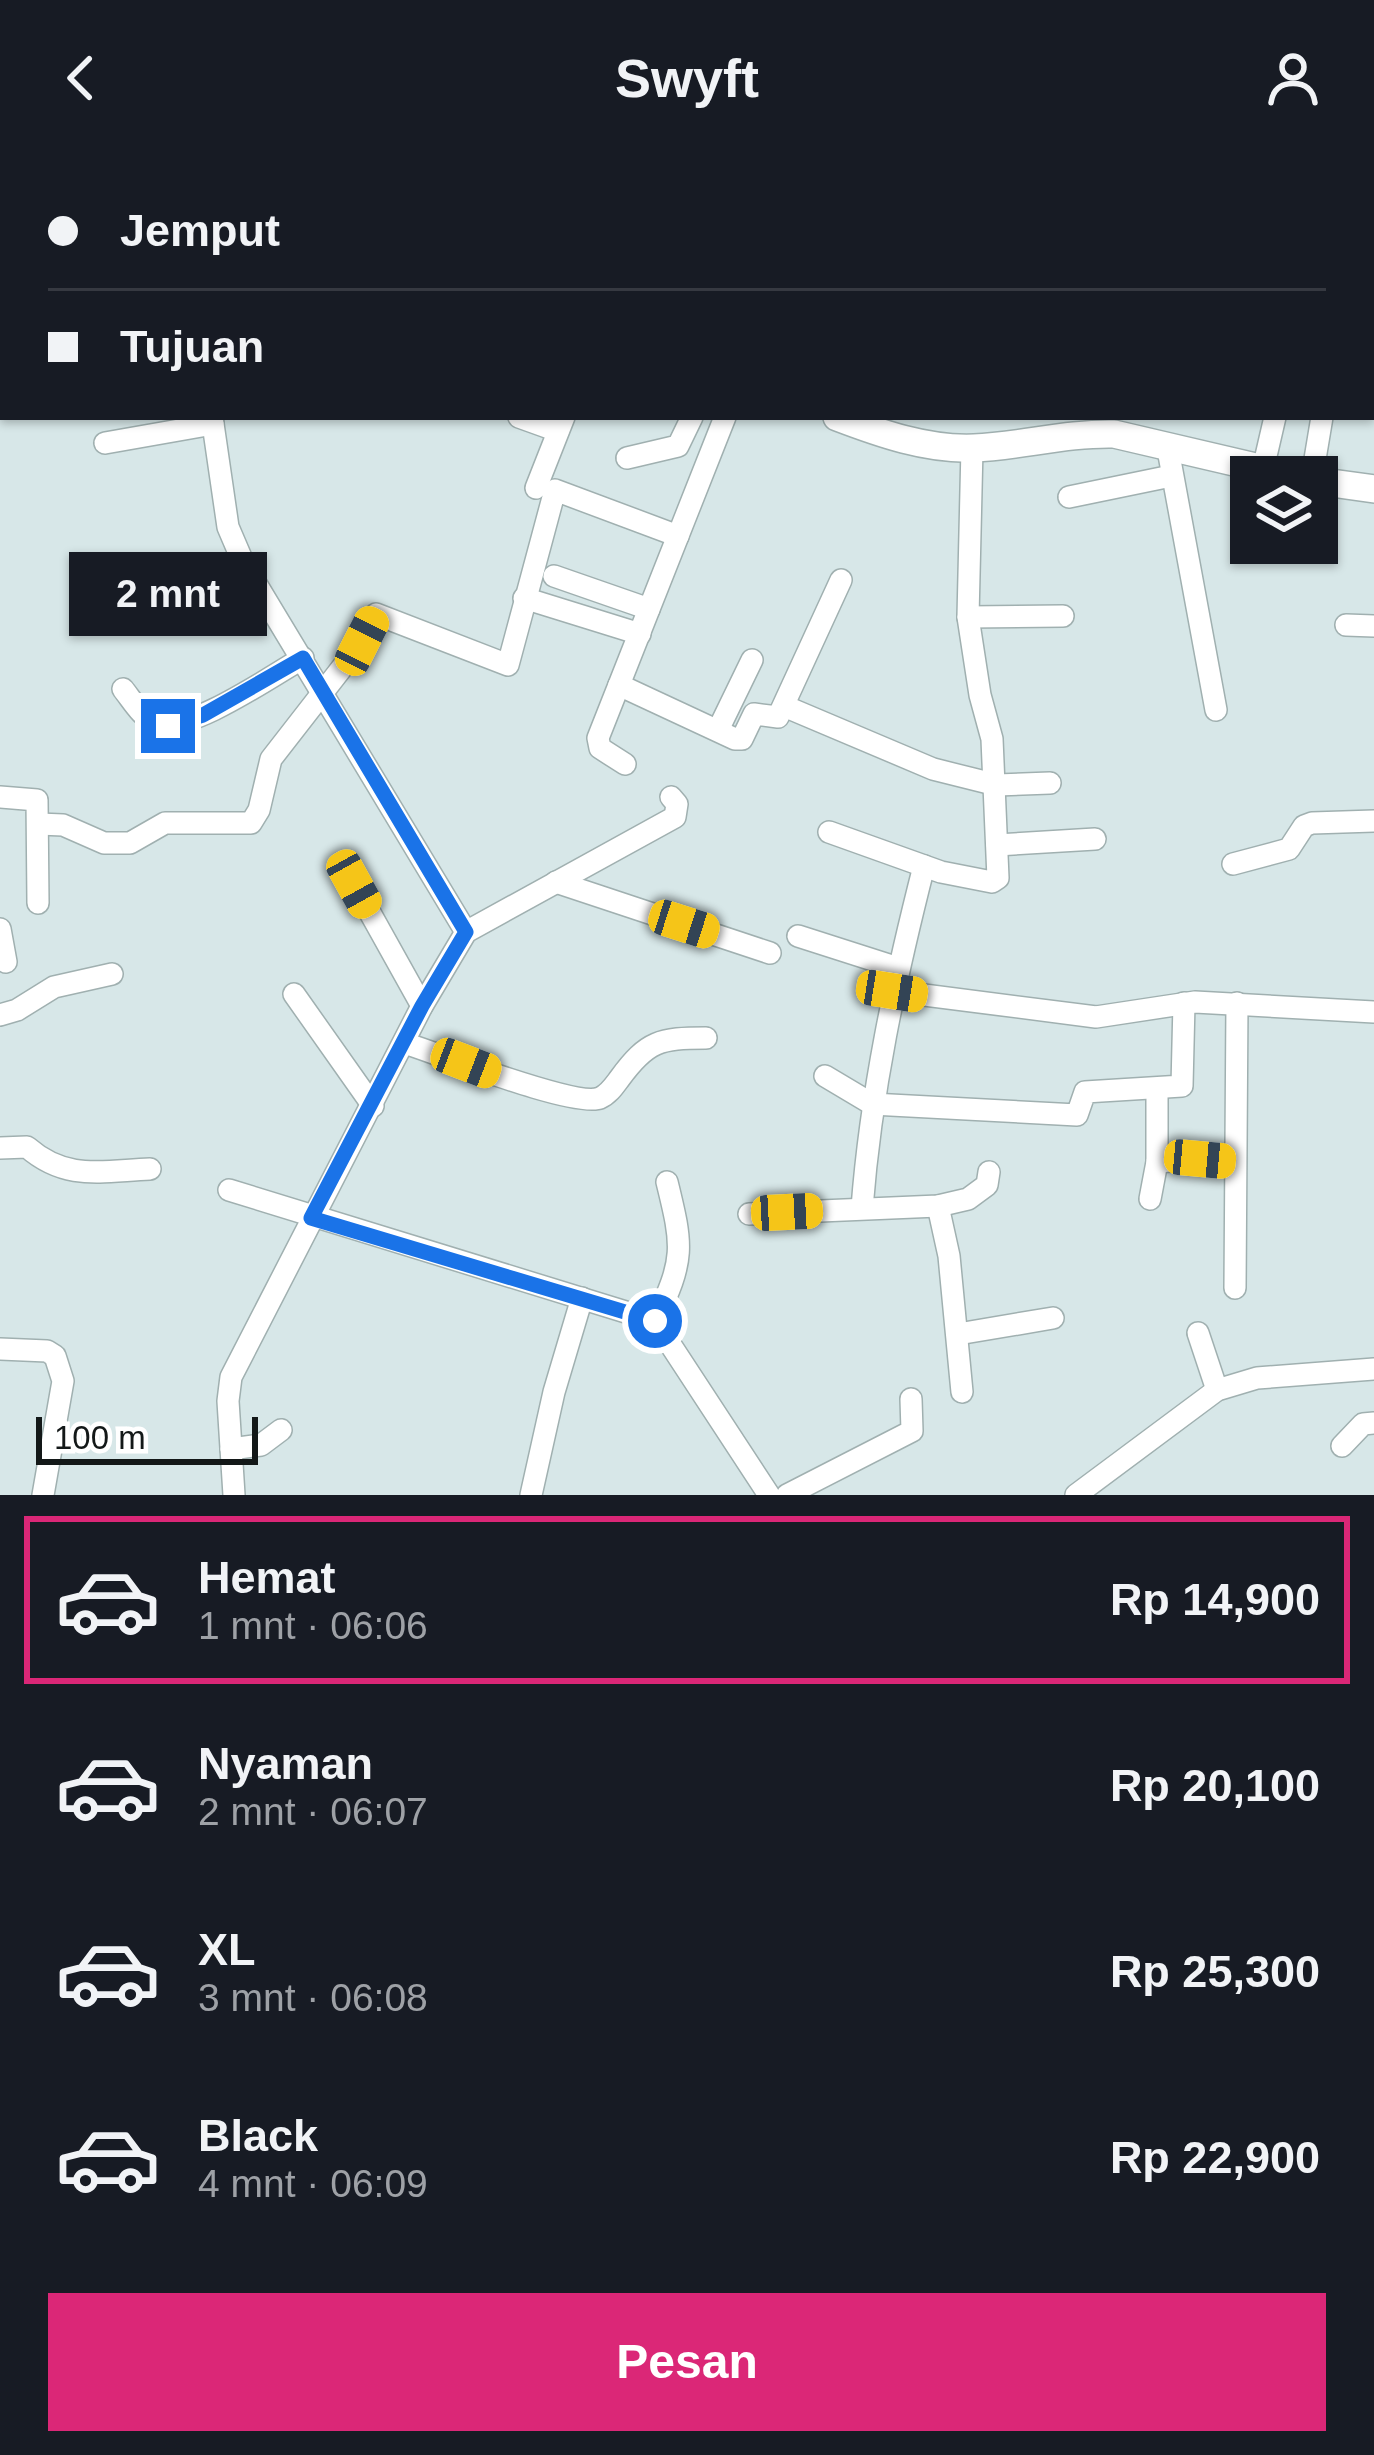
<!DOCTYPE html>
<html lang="id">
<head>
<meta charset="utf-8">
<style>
  body { margin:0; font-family:Arial,sans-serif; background:#20242c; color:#f1f3f6; height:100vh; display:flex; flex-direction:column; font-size:45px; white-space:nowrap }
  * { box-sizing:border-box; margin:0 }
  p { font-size:39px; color:#9ea1a6 }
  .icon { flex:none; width:66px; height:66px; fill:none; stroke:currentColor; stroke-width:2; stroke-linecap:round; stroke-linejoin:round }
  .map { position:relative; height:1339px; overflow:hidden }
  .panel { display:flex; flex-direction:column; background:#171b24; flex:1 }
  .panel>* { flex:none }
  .banner { position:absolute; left:0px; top:0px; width:1374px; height:264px; box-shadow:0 3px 9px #0004; display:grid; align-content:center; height:264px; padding:0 48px; background:#171b24 }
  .tools { position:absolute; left:1230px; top:300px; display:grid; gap:24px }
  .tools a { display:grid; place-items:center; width:108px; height:108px; border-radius:0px; background:#171b24; box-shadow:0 3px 9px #0004; font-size:60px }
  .scale { position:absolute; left:36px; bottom:30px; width:222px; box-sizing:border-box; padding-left:12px; border:6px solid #131818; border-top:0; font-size:33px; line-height:42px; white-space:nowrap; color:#131818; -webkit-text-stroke:9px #fff; paint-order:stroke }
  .end { position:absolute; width:54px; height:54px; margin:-27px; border:15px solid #1a73e8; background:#fff; box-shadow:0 0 0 6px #fff }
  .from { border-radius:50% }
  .bubble { position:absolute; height:84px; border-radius:0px; background:#171b24; box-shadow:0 3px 9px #0004; font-size:39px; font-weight:600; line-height:84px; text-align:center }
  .car { position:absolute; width:36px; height:72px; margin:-36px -18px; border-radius:15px; box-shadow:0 0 9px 3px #0007; background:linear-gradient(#f5c518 24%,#345 0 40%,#f5c518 0 76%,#345 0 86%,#f5c518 0) }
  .banner b { display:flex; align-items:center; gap:42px; height:114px; font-size:45px }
  .banner b+b { border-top:3px solid #363941 }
  .banner i { width:30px; height:30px; background:#f1f3f6 }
  ul { padding:21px 0 0; list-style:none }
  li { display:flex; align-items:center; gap:36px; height:168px; margin:0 24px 18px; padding:0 24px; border:6px solid transparent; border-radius:0px }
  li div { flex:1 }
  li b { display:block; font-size:45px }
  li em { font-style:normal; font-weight:600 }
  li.active { border-color:#db2777 }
  li>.icon { width:108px; height:108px; stroke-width:1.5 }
  .cta { display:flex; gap:24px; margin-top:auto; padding:24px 48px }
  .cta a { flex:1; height:138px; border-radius:0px; background:#db2777; color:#fff; font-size:48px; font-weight:600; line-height:138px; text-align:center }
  header { display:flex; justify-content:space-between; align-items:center; height:156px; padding:0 48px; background:#171b24; font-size:54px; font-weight:600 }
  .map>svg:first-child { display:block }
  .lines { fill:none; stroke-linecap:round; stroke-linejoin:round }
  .minor-casing { stroke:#a0b0b0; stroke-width:24 }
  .major-casing { stroke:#a0b0b0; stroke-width:30 }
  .minor { stroke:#fff; stroke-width:21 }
  .major { stroke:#fff; stroke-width:27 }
  .route { stroke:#1a73e8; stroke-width:15 }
</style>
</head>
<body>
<header><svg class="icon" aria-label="back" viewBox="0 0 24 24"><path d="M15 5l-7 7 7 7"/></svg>Swyft<svg class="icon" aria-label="person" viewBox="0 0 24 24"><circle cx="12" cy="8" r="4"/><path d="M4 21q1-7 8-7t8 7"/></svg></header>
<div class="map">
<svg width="1374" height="1339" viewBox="0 0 1374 1339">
  <rect width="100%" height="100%" fill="#d7e7e8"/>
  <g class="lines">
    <g class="minor-casing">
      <g id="minor">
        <polyline points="158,0 159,3"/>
        <polyline points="1228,0 1242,3"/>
        <polyline points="134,3 140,0"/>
        <polyline points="391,3 392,0"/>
        <polyline points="613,3 614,0"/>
        <polyline points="675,3 675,0"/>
        <polyline points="748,3 749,0"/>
        <polyline points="819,3 820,0"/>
        <polyline points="891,3 892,0"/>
        <polyline points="962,3 962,0"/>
        <polyline points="1029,3 1029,0"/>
        <polyline points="1178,3 1179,0"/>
        <polyline points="0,119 0,137"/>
        <polyline points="212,261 228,371 243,406 466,776"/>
        <polyline points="519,261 558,275"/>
        <polyline points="105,287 213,268"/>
        <polyline points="1167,288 1216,554"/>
        <polyline points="627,302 678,290 692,261"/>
        <polyline points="1263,313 1275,261"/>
        <polyline points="1312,321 1322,261"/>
        <polyline points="536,332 564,261"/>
        <polyline points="1069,341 1171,320"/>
        <polyline points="554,420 649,453"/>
        <polyline points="524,442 640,478"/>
        <polyline points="968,461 1063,460"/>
        <polyline points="1346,469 1374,470"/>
        <polyline points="619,529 735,583 742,583 754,558 778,561 841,424"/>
        <path d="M123,533C132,544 142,562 156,567C187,579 273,519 303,502"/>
        <polyline points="784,550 933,613 997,629 1050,627"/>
        <polyline points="718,574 752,504"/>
        <polyline points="625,608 600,592 598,582 725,261"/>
        <polyline points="0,641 37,644 38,747"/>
        <polyline points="39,668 63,669 104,687 130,687 165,667 251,667 259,654 271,603 362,486 376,458 508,509 555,334 678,380"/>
        <polyline points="829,676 941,716 992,726 998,722 992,583 980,539 968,461 972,292"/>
        <polyline points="997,689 1095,683"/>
        <polyline points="1233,708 1289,693 1304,670 1312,667 1374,665"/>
        <polyline points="556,726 770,797"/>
        <polyline points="354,728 422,850"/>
        <polyline points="0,773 6,806"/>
        <polyline points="798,780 898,812"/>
        <polyline points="893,835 1096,861 1195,846 1374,856"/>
        <polyline points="294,838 373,950"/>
        <polyline points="0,859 17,854 54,831 112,818"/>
        <path d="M404,887C437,897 575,952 600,942C609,938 614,930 620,922C647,885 660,882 706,882"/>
        <polyline points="825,920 872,948 1077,959 1085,936 1182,930 1184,847"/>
        <path d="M0,992L27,991C66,1025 101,1015 150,1013"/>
        <polyline points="1157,1006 1200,1003 1235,1006"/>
        <polyline points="229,1034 655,1165 769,1339"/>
        <polyline points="1150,1043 1157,1006 1157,933"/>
        <polyline points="938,1050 949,1100 962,1236"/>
        <path d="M862,1052C871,935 895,824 924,710"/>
        <polyline points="749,1058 938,1050 968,1043 987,1029 989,1016"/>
        <polyline points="1235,1132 1237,847"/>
        <path d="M655,1165C685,1103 683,1091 667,1026"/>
        <polyline points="1198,1177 1217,1234"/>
        <polyline points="958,1178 1053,1162"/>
        <polyline points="0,1193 47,1195 55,1200 63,1225 43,1339"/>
        <polyline points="1342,1290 1363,1268 1374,1267"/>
        <polyline points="231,1293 261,1289 281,1274"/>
        <polyline points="234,1339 228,1245 231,1221 422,850 466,776 675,661 677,648 671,641"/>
        <polyline points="531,1339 554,1236 582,1142"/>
        <polyline points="787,1339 912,1275 911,1243"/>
        <polyline points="1076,1339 1217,1234 1257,1222 1374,1213"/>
      </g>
    </g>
    <g class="major-casing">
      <g id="major">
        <polyline points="306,0 310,3"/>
        <path d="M837,261C879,277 927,294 974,292C1021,290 1066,277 1114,278L1298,321"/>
        <polyline points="1317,325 1374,333"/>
      </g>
    </g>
    <use href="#minor" class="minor"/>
    <use href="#major" class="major"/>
  </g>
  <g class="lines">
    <polyline class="route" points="168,570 203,559 303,502 466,776 422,850 311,1062 655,1165"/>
  </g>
</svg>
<div class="tools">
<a><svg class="icon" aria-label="layers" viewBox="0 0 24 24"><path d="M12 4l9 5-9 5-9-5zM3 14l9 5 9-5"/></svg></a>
</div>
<div class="scale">100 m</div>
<i class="end from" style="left:655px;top:1165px"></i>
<i class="end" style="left:168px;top:570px"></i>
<div class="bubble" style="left:69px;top:396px;width:198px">2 mnt</div>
<i class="car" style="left:362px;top:485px;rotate:27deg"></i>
<i class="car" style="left:354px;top:728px;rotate:151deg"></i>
<i class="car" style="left:684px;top:768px;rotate:108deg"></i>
<i class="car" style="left:892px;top:835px;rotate:99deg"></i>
<i class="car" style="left:466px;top:907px;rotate:111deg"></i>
<i class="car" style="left:1200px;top:1003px;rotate:95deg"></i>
<i class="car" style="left:787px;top:1056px;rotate:87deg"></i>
<div class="banner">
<b><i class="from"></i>Jemput</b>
<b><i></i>Tujuan</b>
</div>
</div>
<section class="panel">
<ul>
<li class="active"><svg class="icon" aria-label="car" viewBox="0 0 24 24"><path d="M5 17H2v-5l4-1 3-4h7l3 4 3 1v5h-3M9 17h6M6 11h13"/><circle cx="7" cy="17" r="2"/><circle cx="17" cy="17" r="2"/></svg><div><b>Hemat</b><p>1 mnt · 06:06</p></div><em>Rp 14,900</em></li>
<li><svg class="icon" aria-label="car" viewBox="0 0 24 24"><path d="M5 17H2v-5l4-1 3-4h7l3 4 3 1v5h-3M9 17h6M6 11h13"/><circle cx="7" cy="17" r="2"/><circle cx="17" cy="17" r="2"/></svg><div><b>Nyaman</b><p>2 mnt · 06:07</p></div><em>Rp 20,100</em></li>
<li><svg class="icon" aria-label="car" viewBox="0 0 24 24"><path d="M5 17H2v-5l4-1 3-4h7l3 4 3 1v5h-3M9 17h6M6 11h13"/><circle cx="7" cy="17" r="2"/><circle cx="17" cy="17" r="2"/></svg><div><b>XL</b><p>3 mnt · 06:08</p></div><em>Rp 25,300</em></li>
<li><svg class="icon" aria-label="car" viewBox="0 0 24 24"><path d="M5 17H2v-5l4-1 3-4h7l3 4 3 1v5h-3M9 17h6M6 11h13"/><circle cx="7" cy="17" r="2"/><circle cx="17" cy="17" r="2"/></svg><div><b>Black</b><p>4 mnt · 06:09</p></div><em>Rp 22,900</em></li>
</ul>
<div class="cta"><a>Pesan</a></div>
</section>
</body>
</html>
